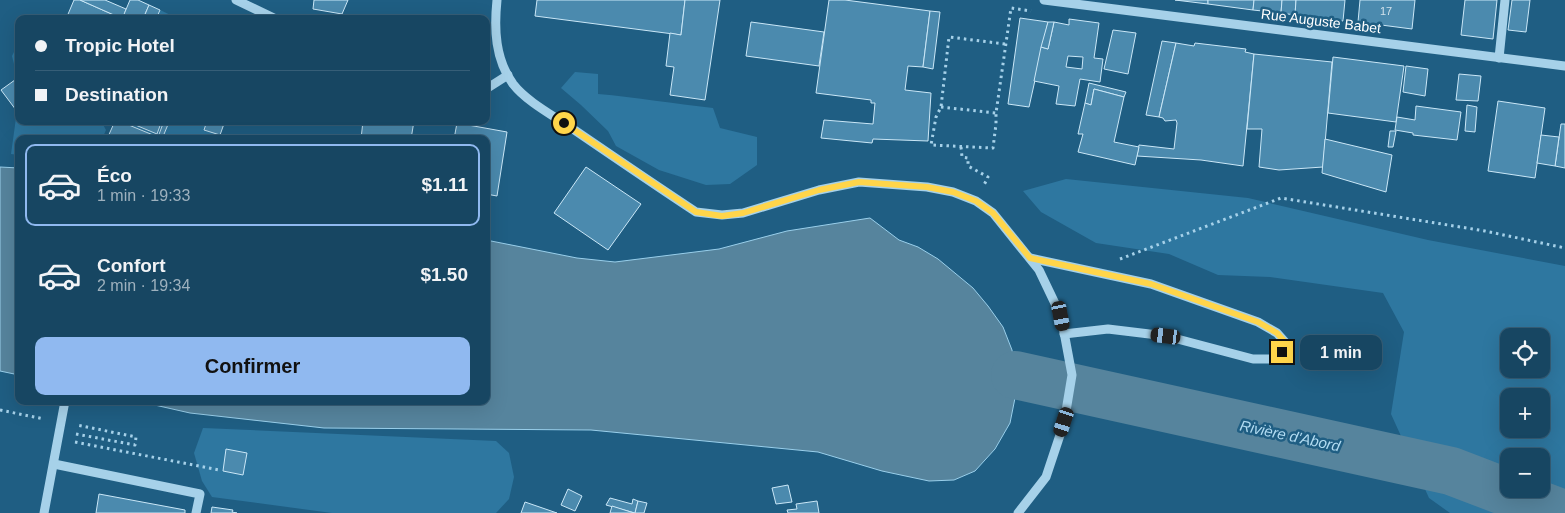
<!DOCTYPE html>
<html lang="fr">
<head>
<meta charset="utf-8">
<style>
  body { margin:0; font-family:Arial,sans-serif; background:#204d68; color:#f1f3f6; height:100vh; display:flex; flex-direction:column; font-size:19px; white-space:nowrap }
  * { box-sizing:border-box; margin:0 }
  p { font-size:16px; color:#9eb1be }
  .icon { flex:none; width:28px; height:28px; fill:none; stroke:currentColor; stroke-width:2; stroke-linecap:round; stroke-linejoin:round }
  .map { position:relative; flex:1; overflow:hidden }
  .panel { position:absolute; left:15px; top:135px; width:475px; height:270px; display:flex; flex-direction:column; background:#174662; border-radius:10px; box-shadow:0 5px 20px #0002,0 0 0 1px #365e77 }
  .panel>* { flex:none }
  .banner { position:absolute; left:15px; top:15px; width:475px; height:110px; border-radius:10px; box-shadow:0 5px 20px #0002,0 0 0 1px #365e77; display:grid; align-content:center; height:110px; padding:0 20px; background:#174662 }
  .buttons { position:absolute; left:1500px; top:328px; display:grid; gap:10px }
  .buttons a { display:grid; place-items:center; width:50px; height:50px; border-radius:10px; background:#174662; box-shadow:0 5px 20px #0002,0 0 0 1px #365e77; font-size:25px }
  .end { position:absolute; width:22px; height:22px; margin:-11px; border:6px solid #ffd54a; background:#111; box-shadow:0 0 0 2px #111 }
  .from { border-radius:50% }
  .bubble { position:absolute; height:35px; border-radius:10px; background:#174662; box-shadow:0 5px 20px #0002,0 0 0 1px #365e77; font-size:16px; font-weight:800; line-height:35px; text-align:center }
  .car { position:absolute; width:15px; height:30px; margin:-15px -8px; border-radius:6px; box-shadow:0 0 4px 1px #0007; background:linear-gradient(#222 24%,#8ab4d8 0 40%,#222 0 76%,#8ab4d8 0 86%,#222 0) }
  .banner b { display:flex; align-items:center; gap:18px; height:48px; font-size:19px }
  .banner b+b { border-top:1px solid #365e77 }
  .banner i { width:12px; height:12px; background:#f1f3f6 }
  ul { padding:9px 0 0; list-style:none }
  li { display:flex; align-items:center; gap:15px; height:82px; margin:0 10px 8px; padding:0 10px; border:2px solid transparent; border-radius:10px }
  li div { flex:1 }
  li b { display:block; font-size:19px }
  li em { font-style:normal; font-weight:800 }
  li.current { border-color:#90b9f0 }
  li>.icon { width:45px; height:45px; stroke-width:1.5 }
  .button { display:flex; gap:10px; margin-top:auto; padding:10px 20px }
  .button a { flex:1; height:58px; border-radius:10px; background:#90b9f0; color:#111; font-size:20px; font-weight:800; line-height:58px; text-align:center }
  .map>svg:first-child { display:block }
  .green { fill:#2e77a0; fill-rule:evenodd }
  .water { fill:#56849d; stroke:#99cfeb }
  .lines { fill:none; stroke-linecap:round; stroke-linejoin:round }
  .river { stroke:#56849d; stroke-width:48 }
  .building { fill:#4b8aae; stroke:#cae7f7; fill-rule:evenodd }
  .path { stroke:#a6d1e9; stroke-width:3; stroke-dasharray:2.5 4; stroke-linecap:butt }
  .minor { stroke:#a6d1e9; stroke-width:9 }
  .route { stroke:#ffd54a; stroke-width:6 }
  .labels { text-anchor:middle; stroke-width:5; stroke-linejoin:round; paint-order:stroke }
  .number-label { font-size:11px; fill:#d2e2eb }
  .street-label { font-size:14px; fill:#fff; stroke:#1f5e83 }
  .water-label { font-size:15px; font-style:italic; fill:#b1dbf1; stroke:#1f5e83 }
</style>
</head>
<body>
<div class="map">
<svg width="1565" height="513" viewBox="0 0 1565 513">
  <rect width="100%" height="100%" fill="#1f5e83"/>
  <g class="green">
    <polygon points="160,10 179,19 156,19"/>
    <polygon points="19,42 19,66 14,64 12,56"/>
    <path d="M575,72L598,74V94C636,97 674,104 713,108L720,128L757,137V165L730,184L706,185L659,170L616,146L608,131L581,105L561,88Z"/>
    <polygon points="16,118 19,119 19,121 101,121 106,130 102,139 19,139 19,155 11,154"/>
    <polygon points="115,121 225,121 219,139 107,139"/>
    <path d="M1066,179L1248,198L1428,240L1565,266V513H1450L1429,498L1391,414L1404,332L1383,293L1270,277L1218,275L1169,254L1096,243L1041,212L1023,191ZM1509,336H1541V369H1509ZM1541,396V429H1509V396ZM1541,456V489H1509V456Z"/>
    <polygon points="203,428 496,441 509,453 514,477 509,499 496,513 332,513 212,497 202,481 194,453"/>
  </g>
  <g class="water">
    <polygon points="0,167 19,168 19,375 0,371"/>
    <polygon points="870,218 899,240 918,247 938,259 973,288 988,306 1003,327 1012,350 1015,375 1015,398 1010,423 995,449 975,471 954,480 929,481 882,471 818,452 591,430 324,428 190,413 137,401 486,401 486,240 577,258 615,262 719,249 787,231"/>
  </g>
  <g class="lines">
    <polyline class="river" points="1015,375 1451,471 1561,513"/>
  </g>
  <g class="building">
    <polygon points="74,0 80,0 123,19 66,19"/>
    <polygon points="80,0 105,0 126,9 123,19"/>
    <polygon points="130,0 138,0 149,5 143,19 122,19"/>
    <polygon points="314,0 348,0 342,14 313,9"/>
    <polygon points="537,0 685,0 681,35 535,16"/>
    <polygon points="685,0 720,0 705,100 670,95 674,67 666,66 670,33 681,35"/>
    <polygon points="829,0 845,0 930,11 923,67 908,66 905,90 931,93 928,141 873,139 872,143 821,138 824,120 873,124 875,103 871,103 871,100 816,93"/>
    <polygon points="1175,0 1208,0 1208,4"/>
    <polygon points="1208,0 1254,0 1253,10 1208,4"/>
    <polygon points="1254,0 1282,0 1281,13 1253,10"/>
    <polygon points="1282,0 1296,0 1295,15 1281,13"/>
    <polygon points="1296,0 1345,0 1343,21 1295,15"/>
    <polygon points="1360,0 1415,0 1412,29 1358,22"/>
    <polygon points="1465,0 1497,0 1493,39 1461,35"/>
    <polygon points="1512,0 1530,0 1526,32 1508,30"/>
    <polygon points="149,5 160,10 156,19 143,19"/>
    <polygon points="930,11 940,12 933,69 923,67"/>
    <polygon points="1020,18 1048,22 1029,107 1008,104"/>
    <path d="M1069,19L1099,23L1094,58L1103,59L1100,82L1080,79L1075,106L1056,104L1059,86L1034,81L1041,47L1048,49L1054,22L1069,25ZM1068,56L1083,57L1082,69L1066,67Z"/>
    <polygon points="751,22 824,32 819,66 746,56"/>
    <polygon points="1048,22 1054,22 1048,49 1041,47"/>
    <polygon points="1113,30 1136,33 1128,74 1104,69"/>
    <polygon points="1162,41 1176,43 1159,117 1146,115"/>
    <polygon points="1176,43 1194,46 1195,43 1246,49 1245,52 1254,54 1243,166 1201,160 1137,156 1139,145 1174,149 1177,123 1176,120 1165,121 1163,118 1159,117"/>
    <polygon points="1254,54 1332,62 1323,167 1279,170 1259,167 1262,129 1247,129"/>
    <polygon points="1333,57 1404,66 1396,122 1328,113"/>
    <polygon points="1406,66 1428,69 1425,96 1403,92"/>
    <polygon points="1459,74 1481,76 1478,101 1456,100"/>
    <polygon points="19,77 19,114 1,90"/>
    <polygon points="1089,83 1126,92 1124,97 1094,89 1091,105 1085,103"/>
    <polygon points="1094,89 1124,97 1114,142 1139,147 1135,165 1078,152 1083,134 1078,134 1085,103 1091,105"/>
    <polygon points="1498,101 1545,108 1535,178 1488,171"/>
    <polygon points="1467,105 1477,107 1475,132 1465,131"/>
    <polygon points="1416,106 1461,112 1457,140 1413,135 1413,133 1395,130 1397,117 1415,120"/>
    <polygon points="115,121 119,121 158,137 164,121 169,122 162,139 107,139"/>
    <polygon points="134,121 156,121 161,123 157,134 133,124"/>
    <polygon points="207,121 225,121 220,135 204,130"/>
    <polygon points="363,121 414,121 411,139 361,139"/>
    <polygon points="457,123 507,132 497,196 486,194 486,139 454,139"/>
    <polygon points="1561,124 1565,124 1565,168 1555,166"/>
    <polygon points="1390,131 1396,131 1393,147 1388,147"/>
    <polygon points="1541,135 1559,137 1555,166 1537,163"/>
    <polygon points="1325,139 1392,155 1386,192 1322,173"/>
    <polygon points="586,167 641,204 608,250 554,213"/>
    <polygon points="226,449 247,453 243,475 223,471"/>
    <polygon points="788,485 792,502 776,504 772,488"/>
    <polygon points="568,489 582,496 575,511 561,505"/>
    <polygon points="99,494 185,510 185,513 96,513"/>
    <polygon points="610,498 632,504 633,499 638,501 635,513 606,505"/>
    <polygon points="638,501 647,503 644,513 635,513"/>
    <polygon points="817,501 819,513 788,513 787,510 797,509 796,504"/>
    <polygon points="525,502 557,513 521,513"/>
    <polygon points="612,506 634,513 610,513"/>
    <polygon points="212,507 233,510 232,512 237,513 211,513"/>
  </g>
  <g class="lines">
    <g class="path">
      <polyline points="1005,44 949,37 941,107 936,117 931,145 993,148 996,124 996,113 1011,8 1031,11"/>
      <polyline points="941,107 996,113"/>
      <polyline points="961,147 962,157 968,158 968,166 988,177 984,185"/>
      <polyline points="1120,259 1281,198 1485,231 1565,248"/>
      <polyline points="0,410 44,419"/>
      <polyline points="76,434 135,445 136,437 77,425"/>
      <polyline points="75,442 219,470"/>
    </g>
    <g class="minor">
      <polyline points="236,0 276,19"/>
      <path d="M497,0C494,29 495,59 513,84C527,102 554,116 573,129C614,157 655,185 696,212L722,215L743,213L819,190L859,182L927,187L953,192L976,201L993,213L1039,270L1061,316L1072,375L1064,423L1046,477L1018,513"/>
      <polyline points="1044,0 1565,66"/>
      <polyline points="1499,58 1505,0"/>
      <polyline points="486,89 508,75"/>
      <polyline points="1030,258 1151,284 1258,322 1277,333 1285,342 1282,352 1271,359 1253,359 1166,336 1108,329 1064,334"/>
      <polyline points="54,464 200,494 196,513"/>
      <polyline points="44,513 65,401"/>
    </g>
  </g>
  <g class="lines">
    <polyline class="route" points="564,123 696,212 722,216 743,213 819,190 859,182 927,187 953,192 976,201 993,213 1030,258 1151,284 1258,322 1277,333 1285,342 1282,352"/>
  </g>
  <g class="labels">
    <g class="number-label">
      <text x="1386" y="15">17</text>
    </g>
    <g class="street-label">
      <text transform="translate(1321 21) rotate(7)" y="5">Rue Auguste Babet</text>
    </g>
    <g class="water-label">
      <text transform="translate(1290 436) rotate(12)" y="5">Rivière d'Abord</text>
    </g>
  </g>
</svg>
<div class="buttons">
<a><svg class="icon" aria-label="locate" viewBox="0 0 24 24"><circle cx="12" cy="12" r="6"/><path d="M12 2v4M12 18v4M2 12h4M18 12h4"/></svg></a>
<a>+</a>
<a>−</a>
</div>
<i class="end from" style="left:564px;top:123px"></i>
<i class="end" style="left:1282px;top:352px"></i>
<div class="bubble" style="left:1300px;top:335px;width:82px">1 min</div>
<i class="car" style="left:1061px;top:316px;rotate:169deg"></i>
<i class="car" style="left:1166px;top:336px;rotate:277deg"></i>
<i class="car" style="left:1064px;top:422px;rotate:198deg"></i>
<div class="banner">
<b><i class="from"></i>Tropic Hotel</b>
<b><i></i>Destination</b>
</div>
<section class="panel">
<ul>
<li class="current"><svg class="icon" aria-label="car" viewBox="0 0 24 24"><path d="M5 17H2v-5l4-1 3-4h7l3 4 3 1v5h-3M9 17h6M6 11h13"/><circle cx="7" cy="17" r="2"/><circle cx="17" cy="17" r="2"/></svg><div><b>Éco</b><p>1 min · 19:33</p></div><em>$1.11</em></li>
<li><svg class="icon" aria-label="car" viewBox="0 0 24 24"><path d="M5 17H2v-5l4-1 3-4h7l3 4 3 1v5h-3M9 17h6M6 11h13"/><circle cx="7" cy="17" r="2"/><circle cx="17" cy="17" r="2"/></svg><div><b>Confort</b><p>2 min · 19:34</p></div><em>$1.50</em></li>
</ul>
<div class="button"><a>Confirmer</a></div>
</section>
</div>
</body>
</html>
